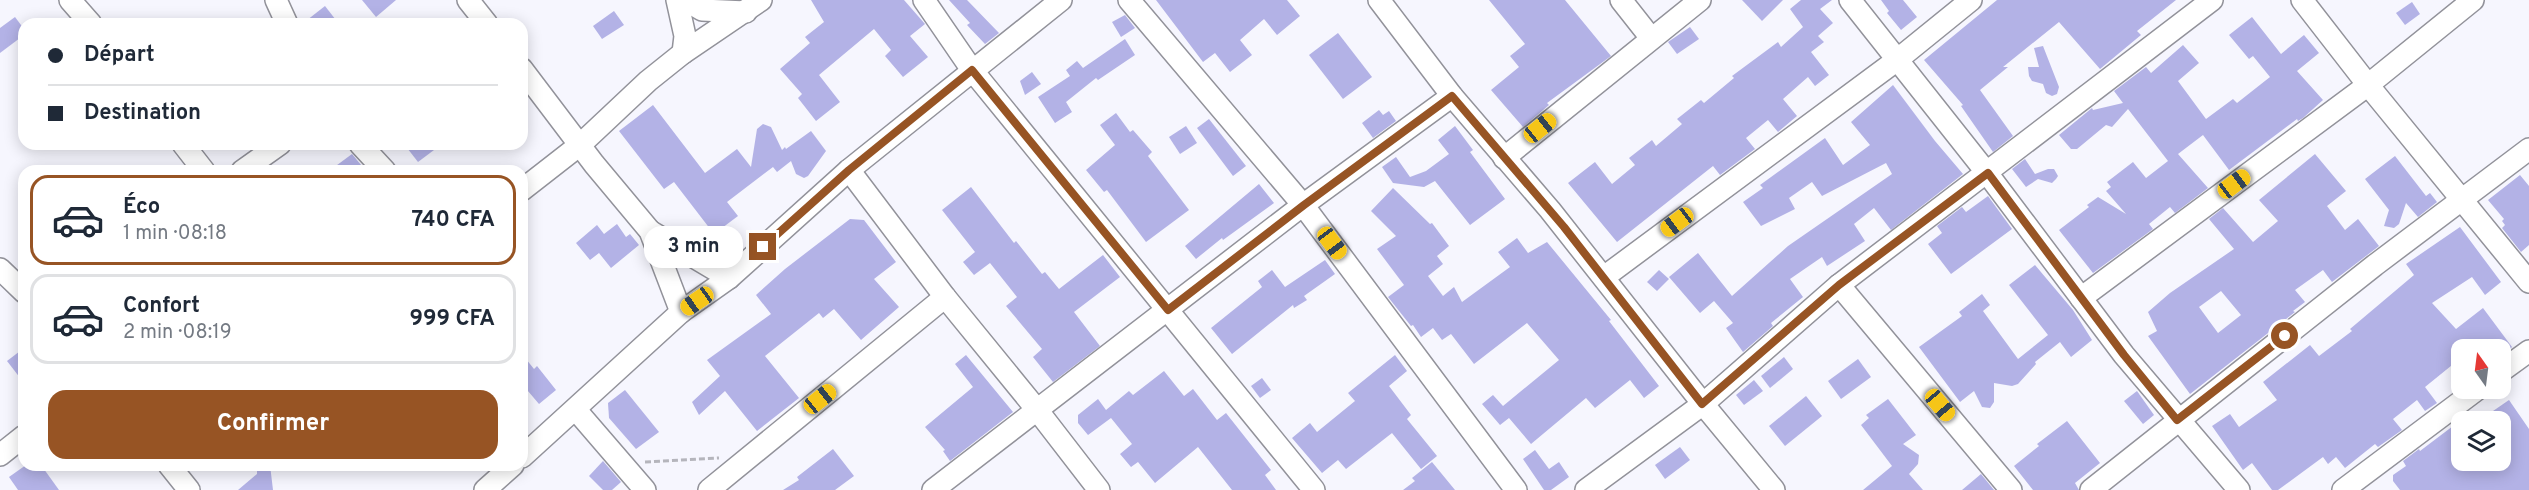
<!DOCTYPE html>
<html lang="fr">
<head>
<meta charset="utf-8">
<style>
  body { margin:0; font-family:Overpass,sans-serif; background:#f6f6f7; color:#1f2937; height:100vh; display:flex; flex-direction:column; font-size:22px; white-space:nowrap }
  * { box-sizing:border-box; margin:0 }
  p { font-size:20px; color:#747a83 }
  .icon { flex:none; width:33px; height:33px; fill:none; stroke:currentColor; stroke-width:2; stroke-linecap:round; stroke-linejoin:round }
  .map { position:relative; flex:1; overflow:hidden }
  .drawer { position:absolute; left:18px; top:165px; width:510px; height:306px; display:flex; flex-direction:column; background:#fff; border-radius:18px; box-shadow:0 3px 15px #0003 }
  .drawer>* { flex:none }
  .banner { position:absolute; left:18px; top:18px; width:510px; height:132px; border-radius:18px; box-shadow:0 3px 15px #0003; display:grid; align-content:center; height:132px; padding:0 30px; background:#fff }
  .needle { width:39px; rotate:346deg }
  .fabs { position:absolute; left:2451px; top:339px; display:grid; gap:12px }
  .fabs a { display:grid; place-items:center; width:60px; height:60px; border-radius:12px; background:#fff; box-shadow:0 3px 15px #0003; font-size:30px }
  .end { position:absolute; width:27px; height:27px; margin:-14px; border:8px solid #975424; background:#fff; box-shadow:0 0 0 3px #fff }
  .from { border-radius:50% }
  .bubble { position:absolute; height:42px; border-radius:18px; background:#fff; box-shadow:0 3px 15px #0003; font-size:20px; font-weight:700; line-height:42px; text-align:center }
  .car { position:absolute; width:18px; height:36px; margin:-18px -9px; border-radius:8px; box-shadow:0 0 4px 2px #0007; background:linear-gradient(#f5c518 24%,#345 0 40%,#f5c518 0 76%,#345 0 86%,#f5c518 0) }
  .banner b { display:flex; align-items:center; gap:21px; height:57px; font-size:22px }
  .banner b+b { border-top:2px solid #e0e1e3 }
  .banner i { width:15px; height:15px; background:#1f2937 }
  ul { padding:10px 0 0; list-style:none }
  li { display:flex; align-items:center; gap:18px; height:90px; margin:0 12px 9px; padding:0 18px; border:3px solid #e0e1e3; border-radius:18px }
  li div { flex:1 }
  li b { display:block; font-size:22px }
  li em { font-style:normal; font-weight:700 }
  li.on { border-color:#975424 }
  li>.icon { width:54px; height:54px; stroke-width:1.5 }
  .action { display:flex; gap:12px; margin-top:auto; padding:12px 30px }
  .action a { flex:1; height:69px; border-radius:18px; background:#975424; color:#fff; font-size:24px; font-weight:700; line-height:69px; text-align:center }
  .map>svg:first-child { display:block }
  .building { fill:#b3b2e6; fill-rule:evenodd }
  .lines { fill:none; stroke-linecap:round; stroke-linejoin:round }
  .minor-casing { stroke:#92929a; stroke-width:24 }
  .path { stroke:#b5b5bc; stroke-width:3; stroke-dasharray:6 3; stroke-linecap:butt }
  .minor { stroke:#fff; stroke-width:21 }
  .route { stroke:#975424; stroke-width:8 }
</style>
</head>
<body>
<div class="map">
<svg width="2529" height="490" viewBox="0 0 2529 490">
  <rect width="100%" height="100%" fill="#f6f6fe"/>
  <g class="building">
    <polygon points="362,0 396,0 376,17"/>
    <polygon points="811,0 904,0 925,24 910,36 928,57 903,77 885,56 891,50 874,29 819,75 840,102 816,121 798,98 802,94 780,69 810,43 805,37 824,22"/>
    <polygon points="949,0 967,0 999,33 985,44 967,25 970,23"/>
    <polygon points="1156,0 1287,0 1300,16 1277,35 1264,19 1240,40 1252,55 1230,72 1215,53 1203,62"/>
    <polygon points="1489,0 1565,0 1611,56 1547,103 1549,105 1523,127 1491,90 1519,67 1510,56 1525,44"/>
    <polygon points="1742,0 1783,0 1762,21"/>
    <polygon points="1801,0 1832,0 1820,9 1833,23 1818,36 1824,42 1811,52 1829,75 1815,86 1808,77 1783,99 1797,116 1778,132 1768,120 1746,138 1755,149 1720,175 1713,166 1617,242 1568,183 1595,162 1612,184 1635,165 1629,158 1652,140 1656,146 1682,124 1677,119 1701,100 1704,103 1734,78 1732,76 1778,42 1781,47 1803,27 1790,9"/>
    <polygon points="1881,0 1903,0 1917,17 1901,30 1887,13 1889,11"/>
    <polygon points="1997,0 2176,0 2137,31 2141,35 2100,69 2059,22 2003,67 2008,67 1980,90 2013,136 1993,152 1961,106 1963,105 1924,60"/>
    <polygon points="2412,2 2420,14 2405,25 2396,13"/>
    <polygon points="325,6 339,24 302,24"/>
    <polygon points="614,11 624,25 602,39 593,26"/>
    <polygon points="1125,15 1135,28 1121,37 1112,22"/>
    <polygon points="15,17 24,29 24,35 0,53 0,28"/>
    <polygon points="2252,17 2281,54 2304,35 2319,53 2297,71 2323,100 2303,118 2298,121 2297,119 2229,170 2203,135 2178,154 2208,188 2175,213 2170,207 2149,224 2153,229 2093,273 2059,230 2089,207 2087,205 2098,197 2126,214 2106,191 2111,187 2107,182 2133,162 2146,178 2168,161 2128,109 2112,127 2106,125 2077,149 2071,149 2059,135 2092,108 2093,110 2123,103 2114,91 2146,67 2151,73 2183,45 2199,63 2178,81 2206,119 2233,99 2237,103 2270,77 2253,56 2249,59 2229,35"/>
    <polygon points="1690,27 1699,39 1677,54 1668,42"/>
    <polygon points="1338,33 1372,77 1343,99 1309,55"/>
    <polygon points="1125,39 1135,55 1098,80 1096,78 1066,102 1072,112 1055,123 1038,97 1070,76 1066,70 1077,61 1083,68"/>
    <polygon points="2043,46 2059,87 2057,94 2052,96 2046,93 2043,84 2032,81 2029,76 2028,67 2039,67 2034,48"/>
    <polygon points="1032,72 1041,84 1025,95 1020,81"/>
    <polygon points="1893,85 1935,141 1963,174 1891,230 1874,208 1854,224 1865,241 1827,266 1822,257 1790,279 1803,297 1771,323 1773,326 1743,352 1726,328 1733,323 1714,301 1700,313 1669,277 1698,253 1732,296 1788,246 1892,174 1886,163 1822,196 1812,182 1789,198 1795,209 1761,226 1743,202 1763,188 1760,185 1825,138 1843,165 1870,145 1851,122"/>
    <polygon points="653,105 705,173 737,149 751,167 757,129 763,124 771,127 782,150 785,147 786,149 811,131 826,151 808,176 804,178 796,174 791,161 777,172 773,167 727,202 738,216 714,234 674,182 664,189 619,131"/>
    <polygon points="1379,110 1383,115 1389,111 1396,121 1373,138 1362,123"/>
    <polygon points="1116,113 1130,132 1133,130 1152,152 1148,156 1189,210 1146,242 1107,190 1104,192 1086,170 1115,145 1100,125"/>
    <polygon points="1209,119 1246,166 1233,176 1197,128"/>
    <polygon points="1186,126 1197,143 1180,154 1169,137"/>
    <polygon points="1455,126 1473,150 1470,152 1505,199 1470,225 1435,181 1424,187 1393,183 1382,167 1396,157 1410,177 1426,171 1449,154 1438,140"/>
    <polygon points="404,144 442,144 418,162"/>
    <polygon points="352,154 366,171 329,171"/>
    <path d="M2315,154L2346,191L2327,206L2345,230L2358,219L2379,246L2332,282L2323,270L2295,290L2305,302L2293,311L2295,312L2190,394L2148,336L2157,331L2148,312L2170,293L2234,249L2209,219L2223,208L2253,242L2278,221L2259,200ZM2221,291L2241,315L2218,333L2199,307Z"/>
    <polygon points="2395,156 2426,196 2430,193 2437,202 2418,217 2406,203 2399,224 2394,228 2384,226 2389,210 2365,179"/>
    <polygon points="2025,159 2035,174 2048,169 2054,169 2058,176 2056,179 2052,183 2038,179 2026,187 2012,169"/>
    <polygon points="2520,175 2529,186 2529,245 2521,252 2502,228 2505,225 2502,221 2504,219 2488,200"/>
    <polygon points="1259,184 1274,203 1223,240 1222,238 1196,259 1185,246"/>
    <polygon points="971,187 1014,243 1016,241 1042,274 1045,272 1059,289 1103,255 1120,277 1074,312 1100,346 1053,382 1033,357 1042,349 1006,306 1017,297 990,263 974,275 963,262 975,252 942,210"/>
    <polygon points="1393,188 1430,224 1432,223 1449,246 1437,256 1443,264 1428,276 1443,296 1454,287 1462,302 1510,267 1498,252 1517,238 1528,253 1547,242 1611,320 1609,321 1659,386 1644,398 1630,380 1595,408 1586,398 1531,444 1509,418 1500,425 1482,404 1493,395 1503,406 1559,360 1527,323 1474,364 1451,334 1442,340 1433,328 1421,337 1413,325 1411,326 1388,297 1404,285 1377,249 1396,236 1371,211"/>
    <polygon points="1988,196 2012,229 1951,274 1928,244 1942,233 1937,226 1962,207 1966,212"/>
    <polygon points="850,219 864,220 896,262 874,279 899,307 861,340 834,309 823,318 819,313 765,356 799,398 757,431 725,391 699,415 692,402 720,376 707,360 771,314 756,295 785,269"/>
    <polygon points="617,224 626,237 630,234 639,245 611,268 599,253 590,260 576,243 597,225 604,234"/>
    <polygon points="2460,227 2501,282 2485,295 2472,277 2432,303 2456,329 2483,308 2512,347 2509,350 2462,350 2462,357 2425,387 2437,403 2425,411 2417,400 2393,419 2402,430 2378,447 2375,444 2345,468 2336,457 2328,464 2323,457 2278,490 2272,490 2252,463 2243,470 2212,426 2230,414 2239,427 2277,400 2263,382 2310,345 2319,356 2352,331 2350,329 2414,275 2406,264"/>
    <polygon points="1325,260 1335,274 1304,296 1307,300 1294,308 1293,305 1232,354 1211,328 1262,287 1258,281 1272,270 1285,287"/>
    <polygon points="2035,265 2073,310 2092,340 2071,357 2060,342 2035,362 2036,364 2018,384 2012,386 1994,383 1994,402 1990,408 1982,407 1974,391 1960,402 1919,347 1962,316 1959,312 1982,294 1990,305 1983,311 2018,359 2048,335 2009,285"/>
    <polygon points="1659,270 1669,279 1657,291 1647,282"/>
    <polygon points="24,348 24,383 7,361"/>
    <polygon points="522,354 534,369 537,366 556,390 539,404 522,384"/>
    <polygon points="966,355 1013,412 950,461 943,451 945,450 925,427 973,387 955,364"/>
    <polygon points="1395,355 1407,371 1389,386 1411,415 1407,419 1437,456 1421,469 1392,433 1346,469 1338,460 1322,473 1292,438 1310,423 1317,432 1355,401 1348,393"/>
    <polygon points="1784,357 1793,369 1770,388 1761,376"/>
    <polygon points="1858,359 1871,377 1841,399 1828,381"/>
    <polygon points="1164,371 1184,396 1193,389 1217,420 1226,413 1271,470 1265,475 1276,490 1232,490 1198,447 1155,483 1138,462 1131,467 1120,454 1132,444 1111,418 1088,435 1078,423 1078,415 1098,399 1106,410 1129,391 1133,395"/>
    <polygon points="1262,378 1271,390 1260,398 1251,386"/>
    <polygon points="1754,380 1763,391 1744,405 1736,395"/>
    <polygon points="625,390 659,432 636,449 609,418 608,403"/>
    <polygon points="2137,391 2154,415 2143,424 2124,401"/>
    <polygon points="1806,396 1822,416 1785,446 1769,426"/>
    <polygon points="1888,399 1916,435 1903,444 1919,455 1918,464 1909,474 1923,490 1863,490 1892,466 1861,425 1869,418 1866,415"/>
    <polygon points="2509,400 2529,429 2529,490 2400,490 2393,481 2393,475 2406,466 2403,461 2419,449 2420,451 2453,426 2462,437 2462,460 2500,460 2500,422 2477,422"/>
    <polygon points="2067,421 2100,463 2075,483 2079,490 2033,490 2014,466 2039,446 2037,444"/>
    <polygon points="1680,447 1690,460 1665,479 1655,465"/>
    <polygon points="833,449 854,476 835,490 783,490 799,480 797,477"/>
    <polygon points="1535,450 1549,469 1559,462 1569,477 1551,490 1544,490 1523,459"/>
    <polygon points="603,461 621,482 612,490 603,490 589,476"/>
    <polygon points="1432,462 1455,490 1403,490 1415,481 1412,478"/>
    <polygon points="26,465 41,465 59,490 18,490 9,477"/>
    <polygon points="257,465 270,465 273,490 238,490 257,474"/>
    <polygon points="1981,474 1994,490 1962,490"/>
  </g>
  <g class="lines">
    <g class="minor-casing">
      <g id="minor">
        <polyline points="70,0 91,24"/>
        <polyline points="276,0 287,24"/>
        <polyline points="468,0 487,24"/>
        <polyline points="677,0 685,36 683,53"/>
        <polyline points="685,0 702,10 746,12"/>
        <polyline points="924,0 972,70 1314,490"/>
        <polyline points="1129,0 1303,205 1516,490"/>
        <polyline points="1379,0 1452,96 1550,210 1703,404 1774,490"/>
        <polyline points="1621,0 1651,38"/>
        <polyline points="1850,0 1987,173 2124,355 2239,490"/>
        <polyline points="2302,0 2368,85 2529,282"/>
        <polyline points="522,69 594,164 650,231 681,312"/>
        <polyline points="183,144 204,171"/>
        <polyline points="360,144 385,171"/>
        <polyline points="1504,158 1700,0"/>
        <polyline points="849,170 945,297 1038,411 1099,490"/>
        <polyline points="242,171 280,144"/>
        <polyline points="522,190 581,144 648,81 683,53 761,0"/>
        <polyline points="650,231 729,278"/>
        <polyline points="0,269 24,292"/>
        <polyline points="1604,277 1897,60 1971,0"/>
        <polyline points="1839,285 2011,490"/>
        <polyline points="2081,298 2368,85 2473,0"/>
        <polyline points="2500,372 2529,351"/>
        <polyline points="576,410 645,490"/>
        <polyline points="0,455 24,436"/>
        <polyline points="522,457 681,312 729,278 849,170 1061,0"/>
        <polyline points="169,465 189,490"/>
        <polyline points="485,490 513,465"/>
        <polyline points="709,490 945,297"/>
        <polyline points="933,490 1303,205 1452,96"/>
        <polyline points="1586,490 1703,404 1839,285 2212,0"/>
        <polyline points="2091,490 2375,265 2529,149"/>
        <polyline points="2343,490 2479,388"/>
      </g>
    </g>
    <polyline class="path" points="645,462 719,458"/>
    <use href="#minor" class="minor"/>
  </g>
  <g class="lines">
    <polyline class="route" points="763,247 849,170 972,70 1168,310 1304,205 1452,96 1564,227 1702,404 1839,285 1988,173 2124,355 2177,420 2285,336"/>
  </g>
</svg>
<div class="fabs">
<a><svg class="needle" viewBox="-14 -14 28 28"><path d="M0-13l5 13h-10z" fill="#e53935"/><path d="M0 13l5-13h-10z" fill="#747a83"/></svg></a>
<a><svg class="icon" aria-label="layers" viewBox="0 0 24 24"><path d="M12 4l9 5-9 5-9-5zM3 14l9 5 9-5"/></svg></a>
</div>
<i class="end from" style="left:2285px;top:336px"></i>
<i class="end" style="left:763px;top:247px"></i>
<div class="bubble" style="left:644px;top:226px;width:99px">3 min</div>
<i class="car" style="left:1540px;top:128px;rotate:51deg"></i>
<i class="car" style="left:2234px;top:184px;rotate:53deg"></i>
<i class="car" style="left:1677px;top:222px;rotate:233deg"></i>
<i class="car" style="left:1332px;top:243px;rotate:143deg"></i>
<i class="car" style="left:697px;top:301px;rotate:235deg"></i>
<i class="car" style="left:820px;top:399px;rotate:51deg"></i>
<i class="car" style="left:1940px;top:405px;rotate:140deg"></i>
<div class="banner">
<b><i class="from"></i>Départ</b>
<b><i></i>Destination</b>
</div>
<section class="drawer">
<ul>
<li class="on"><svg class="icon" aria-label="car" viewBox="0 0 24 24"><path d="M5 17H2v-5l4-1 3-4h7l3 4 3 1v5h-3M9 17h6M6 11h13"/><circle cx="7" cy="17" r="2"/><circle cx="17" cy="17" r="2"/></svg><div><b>Éco</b><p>1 min · 08:18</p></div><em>740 CFA</em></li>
<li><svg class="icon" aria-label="car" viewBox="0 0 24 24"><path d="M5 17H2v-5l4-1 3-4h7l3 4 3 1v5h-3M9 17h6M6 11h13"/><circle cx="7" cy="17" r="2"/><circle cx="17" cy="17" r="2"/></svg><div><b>Confort</b><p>2 min · 08:19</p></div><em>999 CFA</em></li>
</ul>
<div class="action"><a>Confirmer</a></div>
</section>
</div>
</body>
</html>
